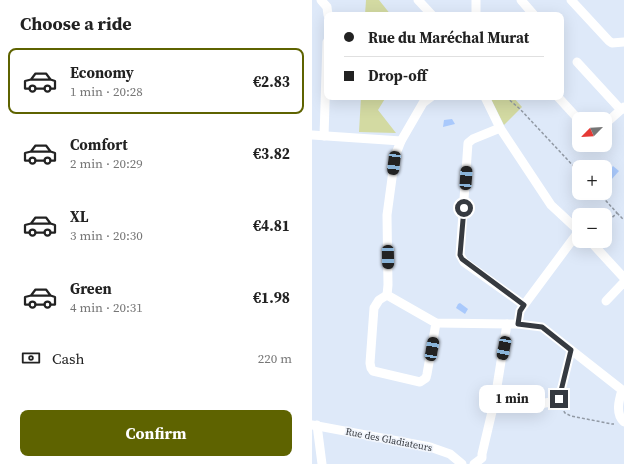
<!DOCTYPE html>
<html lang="en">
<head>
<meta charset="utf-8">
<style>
  body { margin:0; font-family:"Source Serif 4",serif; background:#f2f2f2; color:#222; height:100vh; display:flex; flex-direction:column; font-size:15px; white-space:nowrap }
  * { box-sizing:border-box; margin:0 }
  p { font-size:13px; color:#767676 }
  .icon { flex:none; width:22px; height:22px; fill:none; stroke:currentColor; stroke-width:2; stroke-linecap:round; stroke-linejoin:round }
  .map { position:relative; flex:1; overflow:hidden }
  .side { display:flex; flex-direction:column; background:#fff; width:312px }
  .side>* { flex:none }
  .guide { position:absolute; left:12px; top:12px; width:240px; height:88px; border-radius:8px; box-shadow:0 4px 16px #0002; display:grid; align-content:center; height:88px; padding:0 20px; background:#fff }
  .needle { width:26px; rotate:246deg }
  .buttons { position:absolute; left:260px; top:112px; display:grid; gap:8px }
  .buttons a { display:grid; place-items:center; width:40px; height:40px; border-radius:8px; background:#fff; box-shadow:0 4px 16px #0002; font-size:20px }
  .end { position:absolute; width:18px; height:18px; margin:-9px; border:5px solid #363a40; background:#fff; box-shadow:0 0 0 2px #fff }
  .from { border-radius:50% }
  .bubble { position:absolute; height:28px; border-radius:8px; background:#fff; box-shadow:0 4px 16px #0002; font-size:13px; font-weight:700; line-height:28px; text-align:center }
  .car { position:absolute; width:12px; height:24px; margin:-12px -6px; border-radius:5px; box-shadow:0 0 3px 1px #0007; background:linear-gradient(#222 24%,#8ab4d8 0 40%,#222 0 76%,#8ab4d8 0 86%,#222 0) }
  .guide b { display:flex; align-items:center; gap:14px; height:38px; font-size:15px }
  .guide b+b { border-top:1px solid #e0e0e0 }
  .guide i { width:10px; height:10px; background:#222 }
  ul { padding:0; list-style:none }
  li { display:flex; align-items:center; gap:12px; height:66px; margin:0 8px 6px; padding:0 12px; border:2px solid transparent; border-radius:8px }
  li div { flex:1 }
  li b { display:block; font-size:15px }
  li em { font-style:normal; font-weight:700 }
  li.current { border-color:#5e6300 }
  li>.icon { width:36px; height:36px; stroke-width:1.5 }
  h2 { padding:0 20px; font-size:18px; line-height:48px }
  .pay { display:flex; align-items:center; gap:10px; height:44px; padding:0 20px; font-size:15px }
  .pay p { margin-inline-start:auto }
  .action { display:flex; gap:8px; margin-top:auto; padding:8px 20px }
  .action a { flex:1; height:46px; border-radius:8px; background:#5e6300; color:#fff; font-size:16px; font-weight:700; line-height:46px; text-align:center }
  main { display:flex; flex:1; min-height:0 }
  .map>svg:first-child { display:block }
  .green { fill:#d3daa2 }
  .water { fill:#a9c9fc }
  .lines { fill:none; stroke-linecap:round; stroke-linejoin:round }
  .path { stroke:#9199a4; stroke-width:1.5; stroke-dasharray:3 2; stroke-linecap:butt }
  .minor { stroke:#fff; stroke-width:9 }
  .route { stroke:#363a40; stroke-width:5 }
  .labels { text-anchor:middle; stroke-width:3.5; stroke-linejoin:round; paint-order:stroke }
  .street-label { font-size:10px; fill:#363a40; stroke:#f1f5fc }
</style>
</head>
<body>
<main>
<section class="side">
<h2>Choose a ride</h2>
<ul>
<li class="current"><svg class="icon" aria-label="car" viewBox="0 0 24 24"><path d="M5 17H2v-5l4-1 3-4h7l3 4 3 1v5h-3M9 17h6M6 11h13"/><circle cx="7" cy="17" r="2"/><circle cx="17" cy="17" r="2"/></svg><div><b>Economy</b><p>1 min · 20:28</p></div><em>€2.83</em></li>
<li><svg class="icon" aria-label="car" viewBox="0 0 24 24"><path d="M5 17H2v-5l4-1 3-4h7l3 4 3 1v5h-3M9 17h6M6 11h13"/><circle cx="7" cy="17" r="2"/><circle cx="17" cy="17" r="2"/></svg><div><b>Comfort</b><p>2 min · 20:29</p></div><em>€3.82</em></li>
<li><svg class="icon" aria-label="car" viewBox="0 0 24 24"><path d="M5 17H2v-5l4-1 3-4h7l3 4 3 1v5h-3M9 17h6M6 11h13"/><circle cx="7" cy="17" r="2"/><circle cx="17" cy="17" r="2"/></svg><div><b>XL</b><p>3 min · 20:30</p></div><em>€4.81</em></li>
<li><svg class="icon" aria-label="car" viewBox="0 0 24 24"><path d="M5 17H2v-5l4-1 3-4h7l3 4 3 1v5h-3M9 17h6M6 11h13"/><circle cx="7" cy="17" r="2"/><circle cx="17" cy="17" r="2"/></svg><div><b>Green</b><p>4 min · 20:31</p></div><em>€1.98</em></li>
</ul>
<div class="pay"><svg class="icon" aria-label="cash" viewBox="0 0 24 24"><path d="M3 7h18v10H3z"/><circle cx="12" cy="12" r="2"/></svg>Cash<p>220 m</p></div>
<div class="action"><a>Confirm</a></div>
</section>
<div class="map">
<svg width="312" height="464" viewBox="0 0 312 464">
  <rect width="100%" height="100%" fill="#dee9f9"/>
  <g class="green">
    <polygon points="54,0 67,0 79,15 53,15"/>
    <polygon points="49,97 74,97 66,110 84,133 47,132"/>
    <polygon points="178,97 201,97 210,107 192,125"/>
  </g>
  <g class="water">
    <polygon points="140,119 143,124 131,127 132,120"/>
    <polygon points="301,166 307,171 299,180 294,175"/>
    <polygon points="148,303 156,309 153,314 144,308 146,304"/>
  </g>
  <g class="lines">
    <g class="path">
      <polyline points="194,97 208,109 267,172"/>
      <polyline points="287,193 305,213 293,224"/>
      <polyline points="305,213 312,220"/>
      <polyline points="249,407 253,413 259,416 300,424 302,424"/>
    </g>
    <g class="minor">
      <polyline points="9,0 15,7 16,15"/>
      <polyline points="106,0 120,15"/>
      <polyline points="164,0 164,15"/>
      <polyline points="209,0 222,15"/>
      <polyline points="259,0 297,41 300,43 312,42"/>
      <polyline points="265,62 309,110"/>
      <polyline points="119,97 111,103 89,141 83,156 75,215 76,285 75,295 124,323 206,324 208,311 212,305 267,231"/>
      <polyline points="173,97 188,128 239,205 267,231"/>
      <polyline points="246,97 267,120"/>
      <polyline points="293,124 312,107"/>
      <polyline points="188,128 161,139 156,143 148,255 152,262 212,305"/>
      <polyline points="0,135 89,141"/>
      <polyline points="12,136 15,42"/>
      <polyline points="278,241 312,278"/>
      <polyline points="75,295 67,300 62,308 58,363 59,368 61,371 108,382 114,378 115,374 124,323"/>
      <polyline points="294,301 312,282"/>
      <polyline points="206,324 230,327 310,390"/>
      <path d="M310,390C307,400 303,414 312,422"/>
      <polyline points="183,399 217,406 244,401 247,399 259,350"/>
      <polyline points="0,425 118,447 138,454 150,464"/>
      <polyline points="5,425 10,464"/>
      <polyline points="162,464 170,458 170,454 183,399 195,324"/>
    </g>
  </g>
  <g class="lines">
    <polyline class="route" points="152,208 148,255 150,259 212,305 208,311 206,324 230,327 259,350 247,399"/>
  </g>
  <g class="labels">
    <g class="street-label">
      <text transform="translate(77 439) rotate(11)" y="4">Rue des Gladiateurs</text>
    </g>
  </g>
</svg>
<div class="buttons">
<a><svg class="needle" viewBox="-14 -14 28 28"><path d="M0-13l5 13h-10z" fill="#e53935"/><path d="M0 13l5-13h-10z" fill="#767676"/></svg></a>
<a>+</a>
<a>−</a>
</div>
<i class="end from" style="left:152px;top:208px"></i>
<i class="end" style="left:247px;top:399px"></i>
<div class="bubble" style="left:167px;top:385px;width:66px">1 min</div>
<i class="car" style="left:82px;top:163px;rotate:187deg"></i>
<i class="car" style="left:154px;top:178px;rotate:4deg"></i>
<i class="car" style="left:76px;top:257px;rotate:179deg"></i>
<i class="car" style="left:192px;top:348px;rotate:191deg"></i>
<i class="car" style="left:120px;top:349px;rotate:10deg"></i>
<div class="guide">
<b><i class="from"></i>Rue du Maréchal Murat</b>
<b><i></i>Drop-off</b>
</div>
</div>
</main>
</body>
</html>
